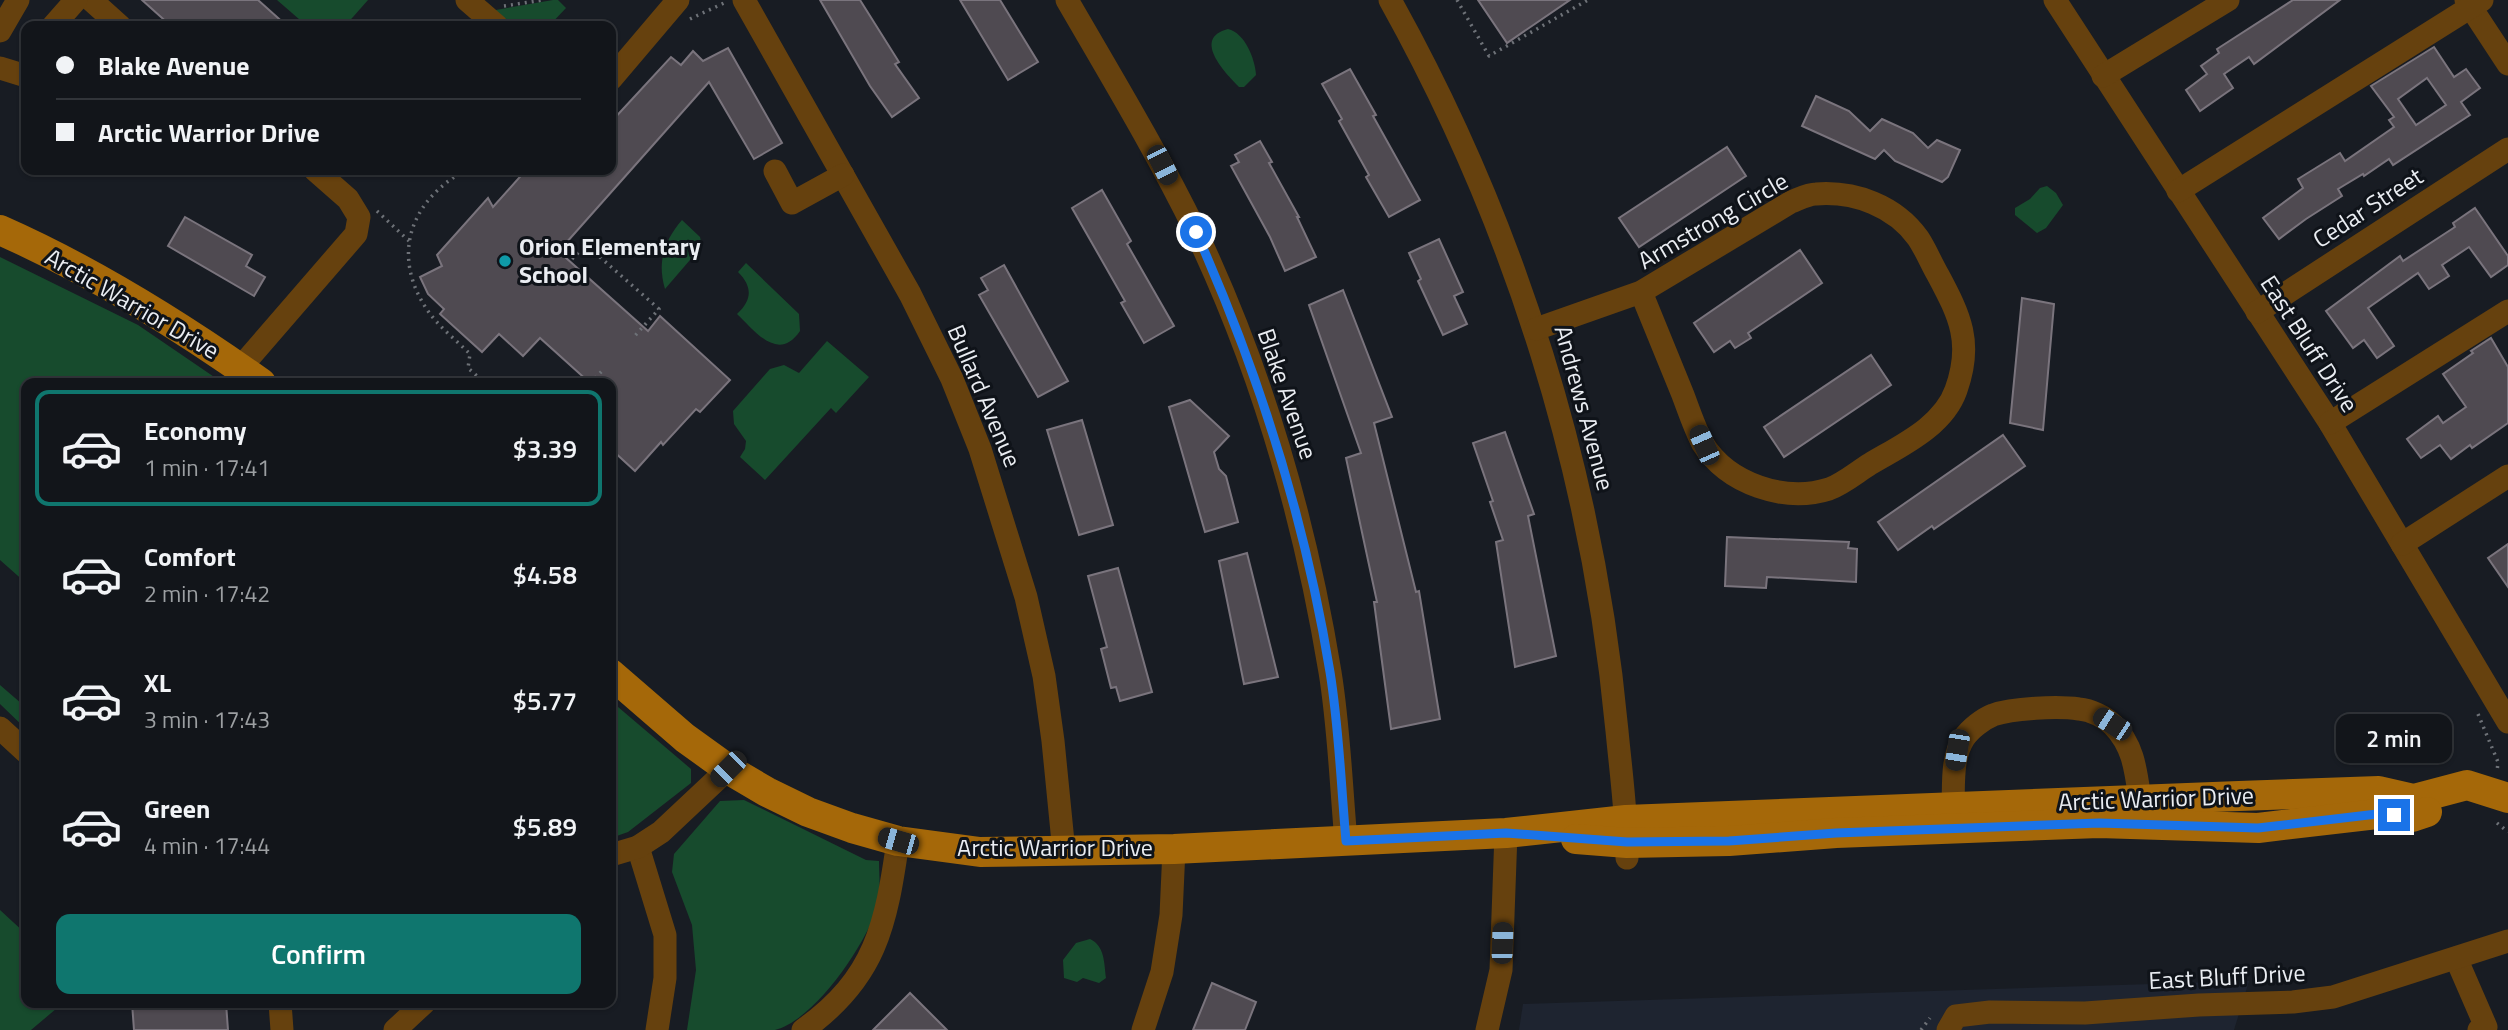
<!DOCTYPE html>
<html lang="en">
<head>
<meta charset="utf-8">
<style>
  body { margin:0; font-family:"Titillium Web",sans-serif; background:#1f2227; color:#f1f3f6; height:100vh; display:flex; flex-direction:column; font-size:26px; white-space:nowrap }
  * { box-sizing:border-box; margin:0 }
  p { font-size:23px; color:#9c9fa2 }
  .icon { flex:none; width:38px; height:38px; fill:none; stroke:currentColor; stroke-width:2; stroke-linecap:round; stroke-linejoin:round }
  .map { position:relative; flex:1; overflow:hidden }
  .side { position:absolute; left:21px; top:378px; width:595px; height:630px; display:flex; flex-direction:column; background:#12151a; border-radius:14px; box-shadow:0 2px 5px #0004,0 0 0 2px #313439 }
  .side>* { flex:none }
  .guide { position:absolute; left:21px; top:21px; width:595px; height:154px; border-radius:14px; box-shadow:0 2px 5px #0004,0 0 0 2px #313439; display:grid; align-content:center; height:154px; padding:0 35px; background:#12151a }
  .end { position:absolute; width:32px; height:32px; margin:-16px; border:9px solid #1a73e8; background:#fff; box-shadow:0 0 0 4px #fff }
  .from { border-radius:50% }
  .bubble { position:absolute; height:49px; border-radius:14px; background:#12151a; box-shadow:0 2px 5px #0004,0 0 0 2px #313439; font-size:23px; font-weight:600; line-height:49px; text-align:center }
  .car { position:absolute; width:21px; height:42px; margin:-21px -10px; border-radius:9px; box-shadow:0 0 5px 2px #0007; background:linear-gradient(#222 24%,#8ab4d8 0 40%,#222 0 76%,#8ab4d8 0 86%,#222 0) }
  .guide b { display:flex; align-items:center; gap:24px; height:66px; font-size:26px }
  .guide b+b { border-top:2px solid #313439 }
  .guide i { width:18px; height:18px; background:#f1f3f6 }
  ul { padding:12px 0 0; list-style:none }
  li { display:flex; align-items:center; gap:21px; height:116px; margin:0 14px 10px; padding:0 21px; border:4px solid transparent; border-radius:14px }
  li div { flex:1 }
  li b { display:block; font-size:26px }
  li em { font-style:normal; font-weight:600 }
  li.selected { border-color:#0f766e }
  li>.icon { width:63px; height:63px; stroke-width:1.5 }
  .action { display:flex; gap:14px; margin-top:auto; padding:14px 35px }
  .action a { flex:1; height:80px; border-radius:14px; background:#0f766e; color:#fff; font-size:28px; font-weight:600; line-height:80px; text-align:center }
  .map>svg:first-child { display:block }
  .built { fill:#1e2430 }
  .green { fill:#174b2d }
  .building { fill:#4f4a51; stroke:#7a747d; stroke-width:2; fill-rule:evenodd }
  .lines { fill:none; stroke-linecap:round; stroke-linejoin:round }
  .path { stroke:#6e7278; stroke-width:3.5; stroke-dasharray:2 5; stroke-linecap:butt }
  .minor { stroke:#66410e; stroke-width:23 }
  .major { stroke:#a56809; stroke-width:30 }
  .route { stroke:#1a73e8; stroke-width:9 }
  .culture-dot { fill:#0f9aa8; stroke:#0f1319; stroke-width:2.5 }
  .labels { text-anchor:middle; stroke-width:6; stroke-linejoin:round; paint-order:stroke }
  .street-label { font-size:24px; fill:#eaedf2; stroke:#0f1319 }
  .poi-label { font-size:24px; font-weight:bold; fill:#eaedf2; stroke:#0f1319; text-anchor:start }
</style>
</head>
<body>
<div class="map">
<svg width="2508" height="1030" viewBox="0 0 2508 1030">
  <rect width="100%" height="100%" fill="#181c23"/>
  <polygon class="built" points="2249,981 2234,1030 1519,1030 1523,1004"/>
  <g class="green">
    <polygon points="277,0 368,0 345,26 307,26"/>
    <polygon points="553,0 558,0 566,8 549,26 520,26 490,11"/>
    <path d="M1228,29C1245,33 1255,59 1256,75L1244,87H1239C1224,72 1192,38 1228,29Z"/>
    <polygon points="2047,186 2056,193 2063,205 2046,228 2037,233 2015,215 2015,208 2030,199 2040,188"/>
    <path d="M682,220L700,237L702,246L665,289C657,262 664,241 682,220Z"/>
    <polygon points="0,257 138,325 223,383 26,383 26,583 0,560"/>
    <path d="M746,263L799,314L800,331C778,363 755,331 737,314C752,300 753,287 738,272Z"/>
    <polygon points="827,341 869,377 836,413 831,408 765,480 740,457 745,449 746,441 734,424 733,411 770,369 784,365 799,373"/>
    <polygon points="0,685 22,704 26,700 26,729 0,704"/>
    <polygon points="611,701 691,769 691,783 628,832 611,838"/>
    <path d="M744,800L866,860L879,861C879,875 881,892 878,905C867,943 815,1020 775,1030H687L696,970L692,925L672,872L674,854L720,801Z"/>
    <polygon points="0,910 26,934 26,1003 63,1003 31,1030 0,1030"/>
    <path d="M1090,939C1105,946 1104,963 1106,978L1099,983L1083,978L1077,982L1064,978L1063,960L1076,943Z"/>
  </g>
  <g class="building">
    <polygon points="142,0 258,0 287,26 171,26"/>
    <polygon points="820,0 860,0 899,62 895,64 919,98 892,117 870,86"/>
    <polygon points="960,0 1000,0 1038,62 1008,80"/>
    <polygon points="1478,0 1570,0 1507,43"/>
    <polygon points="2293,0 2340,0 2254,64 2249,57 2224,74 2233,88 2200,111 2186,90 2207,74 2201,66 2219,53 2217,49"/>
    <path d="M2434,47L2454,77L2466,69L2480,88L2461,102L2470,115L2393,165L2389,159L2364,176L2363,174L2338,189L2342,196L2306,219L2279,239L2263,218L2303,188L2298,179L2340,153L2345,161L2394,127L2389,120L2394,117L2371,86ZM2427,78L2446,105L2416,125L2398,99Z"/>
    <polygon points="728,48 782,143 754,159 709,82 566,243 565,257 648,331 660,316 730,380 700,412 696,409 663,445 661,442 635,471 611,449 611,383 590,383 540,338 523,356 499,334 482,352 440,314 444,309 428,294 420,277 442,266 437,255 488,198 493,207 526,170 611,170 611,122 671,57 681,65 693,51 703,61"/>
    <polygon points="1350,69 1376,115 1373,116 1420,200 1389,217 1366,177 1369,175 1339,121 1342,119 1322,84"/>
    <polygon points="1816,96 1849,111 1870,131 1882,119 1913,133 1928,148 1937,140 1960,150 1948,177 1942,182 1895,161 1884,150 1875,159 1802,126"/>
    <polygon points="1260,141 1272,162 1269,163 1299,217 1297,217 1316,257 1285,271 1270,237 1231,166 1239,162 1235,155"/>
    <polygon points="1727,147 1746,176 1639,247 1619,218"/>
    <polygon points="1102,190 1131,241 1127,244 1174,326 1144,343 1121,303 1125,301 1072,208"/>
    <polygon points="2475,208 2508,256 2508,265 2491,277 2469,247 2442,265 2449,276 2429,289 2418,273 2368,308 2394,346 2377,358 2364,340 2353,348 2326,311 2400,256 2403,261 2455,227 2453,223"/>
    <polygon points="185,217 252,255 246,266 265,277 254,296 168,246"/>
    <polygon points="1439,239 1463,292 1454,296 1467,324 1443,335 1418,281 1421,279 1409,253"/>
    <polygon points="1800,250 1822,283 1748,333 1751,338 1735,348 1730,341 1714,352 1694,323"/>
    <polygon points="1004,265 1068,381 1038,397 979,295 988,290 981,278"/>
    <polygon points="1343,290 1392,417 1374,423 1416,592 1419,591 1440,719 1391,729 1374,602 1377,602 1346,458 1361,453 1309,305"/>
    <polygon points="2022,298 2054,304 2043,430 2010,423"/>
    <polygon points="2491,338 2508,367 2508,423 2472,448 2470,445 2451,459 2440,445 2421,458 2407,439 2438,416 2443,423 2466,407 2443,374 2473,353 2471,351"/>
    <polygon points="1871,355 1891,385 1784,457 1764,427"/>
    <polygon points="1190,400 1229,436 1214,452 1219,469 1226,476 1238,522 1205,532 1169,407"/>
    <polygon points="1082,420 1113,525 1079,535 1047,430"/>
    <polygon points="1505,432 1534,514 1528,516 1556,656 1515,667 1496,542 1503,540 1490,502 1493,501 1473,443"/>
    <polygon points="2003,435 2025,466 1934,529 1932,526 1898,550 1878,522"/>
    <polygon points="1727,537 1849,542 1848,548 1857,549 1856,582 1767,577 1766,588 1725,586"/>
    <polygon points="2508,544 2508,587 2488,558"/>
    <polygon points="1247,553 1278,677 1244,684 1219,561"/>
    <polygon points="1118,568 1152,692 1120,701 1116,687 1111,688 1101,649 1107,647 1088,576"/>
    <polygon points="1212,983 1256,1002 1245,1030 1193,1030"/>
    <polygon points="910,993 947,1030 873,1030"/>
    <polygon points="132,1003 226,1003 228,1030 134,1030"/>
  </g>
  <g class="lines">
    <g class="path">
      <polyline points="1457,0 1489,56 1588,0"/>
      <polyline points="504,6 543,0"/>
      <polyline points="690,19 724,3"/>
      <path d="M466,170C410,200 390,256 428,311C439,327 456,340 470,354L468,368L485,383"/>
      <polyline points="377,211 409,241"/>
      <polyline points="572,259 583,248 593,251 659,309 633,338"/>
      <polyline points="287,383 291,378"/>
      <polyline points="590,383 604,369"/>
      <polyline points="2478,714 2498,762 2497,772"/>
      <polyline points="2497,823 2508,832"/>
      <polyline points="1921,1030 1930,1018"/>
    </g>
    <g class="minor">
      <polyline points="91,0 120,26"/>
      <polyline points="467,0 497,26"/>
      <polyline points="744,0 910,294 952,379 980,449 1026,597 1044,676 1053,741 1064,852"/>
      <path d="M1067,0C1111,76 1157,152 1196,232C1262,371 1305,520 1330,672C1339,727 1341,785 1346,841"/>
      <path d="M1390,0C1516,226 1593,474 1617,731C1621,773 1627,816 1627,858"/>
      <polyline points="2055,0 2330,423 2508,722"/>
      <polyline points="2466,0 2508,64"/>
      <polyline points="53,26 76,0"/>
      <polyline points="0,31 18,0"/>
      <polyline points="0,68 26,76"/>
      <polyline points="2103,76 2228,0"/>
      <polyline points="611,79 678,0"/>
      <polyline points="775,171 792,203 843,175"/>
      <polyline points="2178,191 2482,0"/>
      <polyline points="2257,312 2508,149"/>
      <path d="M1536,329L1641,292L1791,202C1799,199 1808,194 1816,194C1855,191 1895,206 1918,238C1926,250 1931,263 1938,275C1960,316 1973,343 1956,390C1943,427 1900,446 1870,464C1857,472 1843,484 1829,489C1785,503 1728,484 1703,444C1695,429 1689,411 1683,395C1669,361 1655,327 1641,292"/>
      <polyline points="240,368 356,234 359,217 348,199 315,170"/>
      <polyline points="2330,423 2508,311"/>
      <polyline points="2402,544 2508,476"/>
      <polyline points="0,728 26,752"/>
      <path d="M1953,807C1954,785 1951,758 1964,738C1970,729 1983,719 1993,715C2013,708 2058,706 2079,709C2091,710 2105,717 2113,725C2134,746 2136,772 2140,800"/>
      <polyline points="638,847 665,935 665,978 657,1030"/>
      <polyline points="611,855 638,847 661,832 728,769"/>
      <polyline points="2456,958 2486,1027 2479,1030"/>
      <polyline points="280,1003 282,1030"/>
      <polyline points="395,1030 424,1003"/>
      <path d="M803,1030C876,978 886,925 898,841"/>
      <polyline points="1143,1030 1162,972 1171,915 1174,849"/>
      <polyline points="1487,1030 1501,970 1506,833"/>
      <polyline points="1948,1030 1956,1016 1990,1012 2085,1013 2199,1005 2293,1002 2333,997 2508,941"/>
    </g>
    <g class="major">
      <path d="M0,230C93,271 179,325 261,383"/>
      <polyline points="611,674 685,738 728,769 767,792 808,812 852,828 898,841 980,852 1174,849 1506,833 1626,820 2239,796 2379,791 2414,799 2467,785 2508,798"/>
      <polyline points="1576,839 1627,843 1729,841 1836,833 2099,823 2258,828 2377,814 2412,817 2427,812"/>
    </g>
  </g>
  <g class="lines">
    <path class="route" d="M1196,232C1259,373 1305,519 1330,672C1339,727 1341,785 1346,841L1506,833L1627,842L1729,841L1836,833L2099,823L2258,828L2377,814L2394,815"/>
  </g>
  <circle class="culture-dot" cx="505" cy="261" r="7"/>
  <g class="labels">
    <g class="street-label">
      <text transform="translate(2368 208) rotate(-33)" y="8">Cedar Street</text>
      <text transform="translate(1713 221) rotate(-30)" y="8">Armstrong Circle</text>
      <text transform="translate(132 304) rotate(30)" y="8">Arctic Warrior Drive</text>
      <text transform="translate(2309 344) rotate(57)" y="8">East Bluff Drive</text>
      <text transform="translate(1287 394) rotate(71)" y="8">Blake Avenue</text>
      <text transform="translate(984 396) rotate(67)" y="8">Bullard Avenue</text>
      <text transform="translate(1584 408) rotate(75)" y="8">Andrews Avenue</text>
      <text transform="translate(2156 799) rotate(-2)" y="8">Arctic Warrior Drive</text>
      <text x="1055" y="856">Arctic Warrior Drive</text>
      <text transform="translate(2227 977) rotate(-3)" y="8">East Bluff Drive</text>
    </g>
    <g class="poi-label">
      <text x="519" y="255">Orion Elementary<tspan x="519" dy="28">School</tspan></text>
    </g>
  </g>
</svg>
<i class="end from" style="left:1196px;top:232px"></i>
<i class="end" style="left:2394px;top:815px"></i>
<div class="bubble" style="left:2336px;top:714px;width:116px">2 min</div>
<i class="car" style="left:1162px;top:165px;rotate:153deg"></i>
<i class="car" style="left:1704px;top:445px;rotate:336deg"></i>
<i class="car" style="left:2112px;top:724px;rotate:303deg"></i>
<i class="car" style="left:1957px;top:750px;rotate:189deg"></i>
<i class="car" style="left:728px;top:769px;rotate:225deg"></i>
<i class="car" style="left:898px;top:841px;rotate:286deg"></i>
<i class="car" style="left:1502px;top:943px;rotate:2deg"></i>
<div class="guide">
<b><i class="from"></i>Blake Avenue</b>
<b><i></i>Arctic Warrior Drive</b>
</div>
<section class="side">
<ul>
<li class="selected"><svg class="icon" aria-label="car" viewBox="0 0 24 24"><path d="M5 17H2v-5l4-1 3-4h7l3 4 3 1v5h-3M9 17h6M6 11h13"/><circle cx="7" cy="17" r="2"/><circle cx="17" cy="17" r="2"/></svg><div><b>Economy</b><p>1 min · 17:41</p></div><em>$3.39</em></li>
<li><svg class="icon" aria-label="car" viewBox="0 0 24 24"><path d="M5 17H2v-5l4-1 3-4h7l3 4 3 1v5h-3M9 17h6M6 11h13"/><circle cx="7" cy="17" r="2"/><circle cx="17" cy="17" r="2"/></svg><div><b>Comfort</b><p>2 min · 17:42</p></div><em>$4.58</em></li>
<li><svg class="icon" aria-label="car" viewBox="0 0 24 24"><path d="M5 17H2v-5l4-1 3-4h7l3 4 3 1v5h-3M9 17h6M6 11h13"/><circle cx="7" cy="17" r="2"/><circle cx="17" cy="17" r="2"/></svg><div><b>XL</b><p>3 min · 17:43</p></div><em>$5.77</em></li>
<li><svg class="icon" aria-label="car" viewBox="0 0 24 24"><path d="M5 17H2v-5l4-1 3-4h7l3 4 3 1v5h-3M9 17h6M6 11h13"/><circle cx="7" cy="17" r="2"/><circle cx="17" cy="17" r="2"/></svg><div><b>Green</b><p>4 min · 17:44</p></div><em>$5.89</em></li>
</ul>
<div class="action"><a>Confirm</a></div>
</section>
</div>
</body>
</html>
